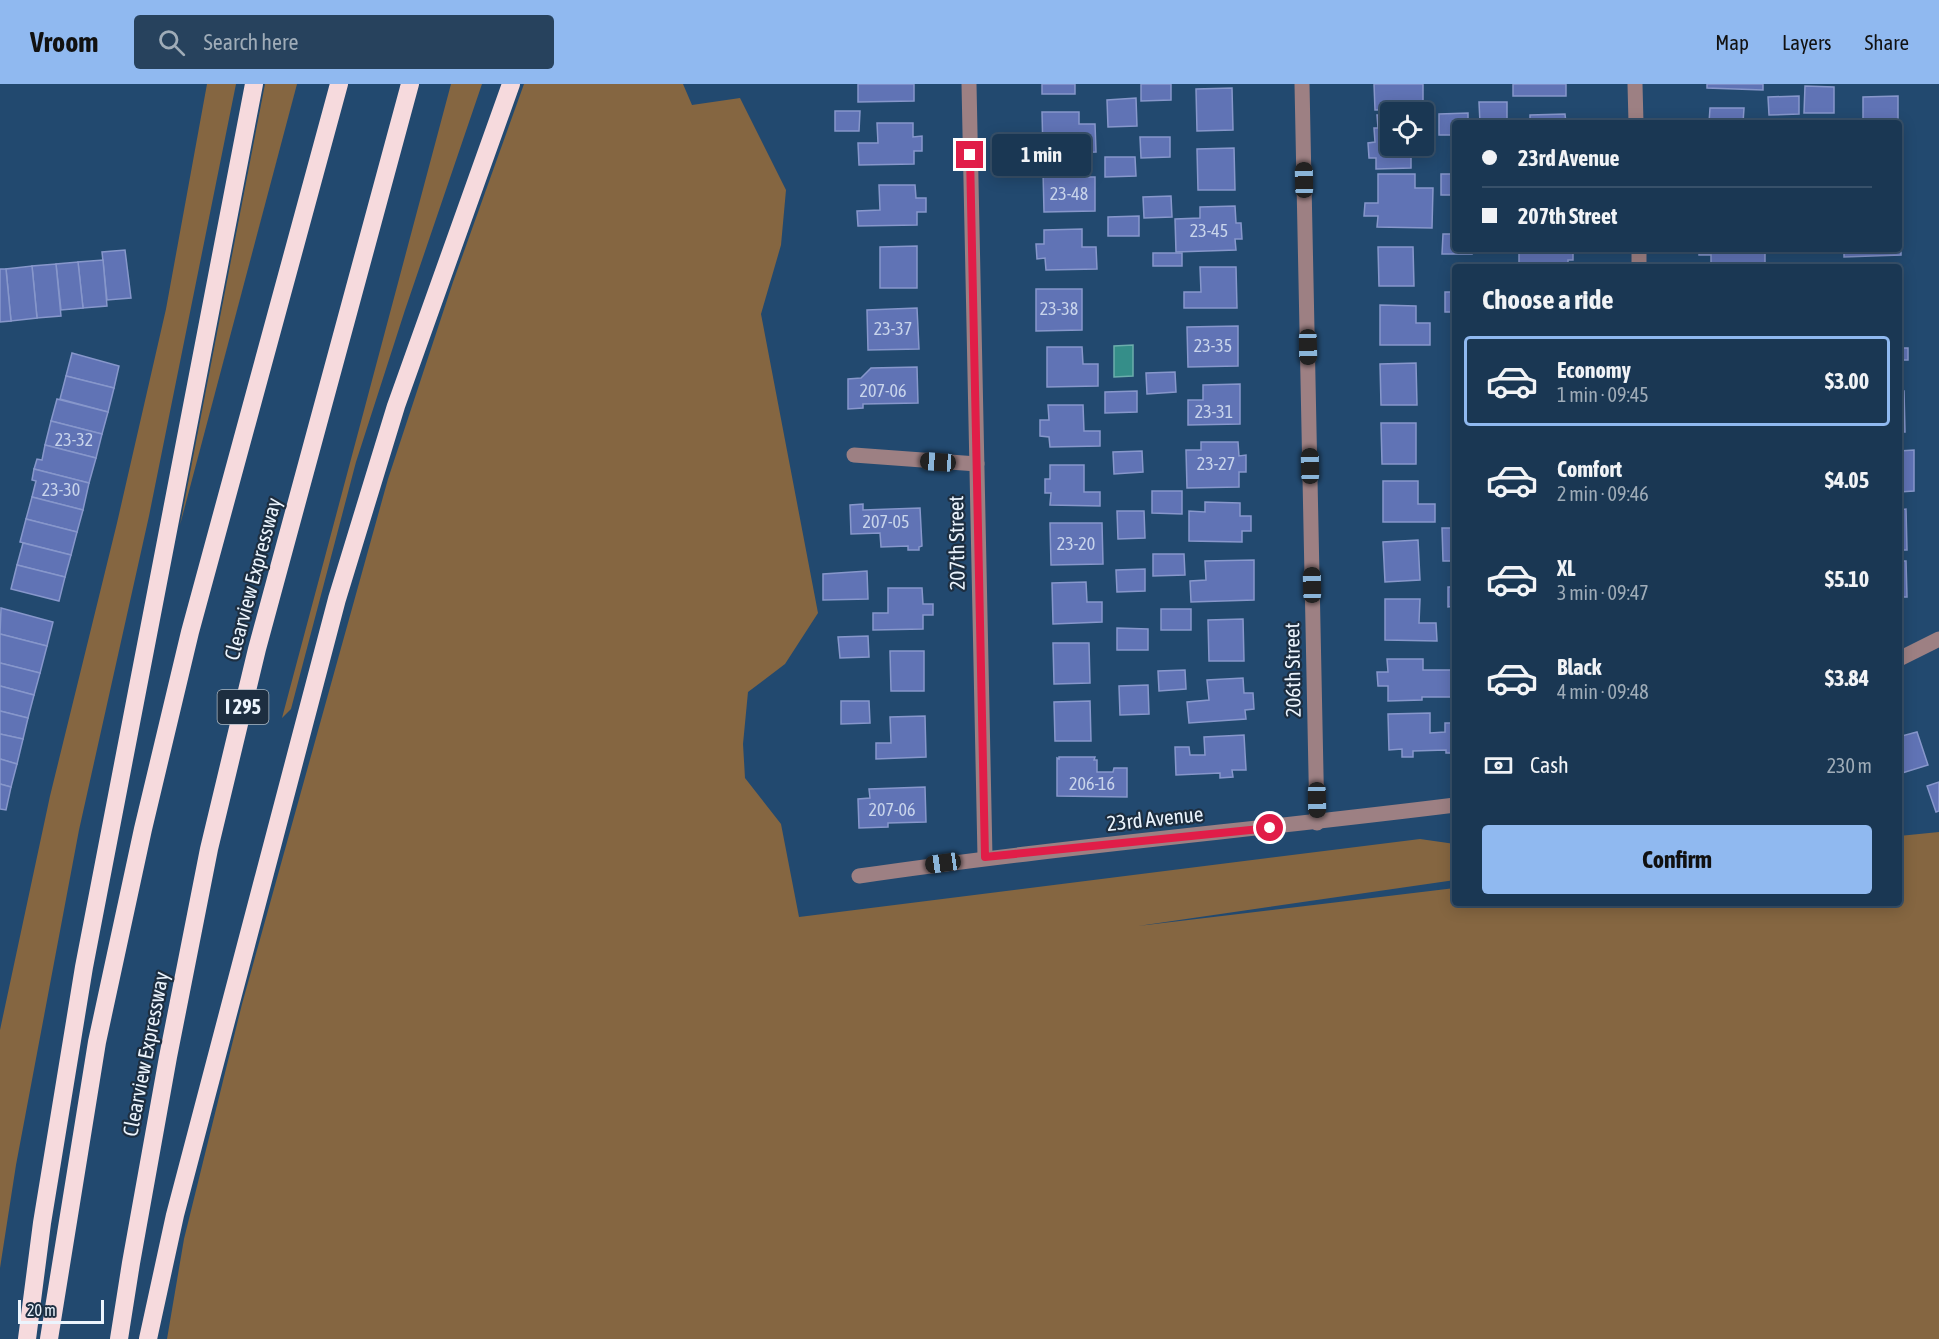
<!DOCTYPE html>
<html lang="en">
<head>
<meta charset="utf-8">
<style>
  body { margin:0; font-family:"Asap Condensed",sans-serif; background:#27425d; color:#f1f3f6; height:100vh; display:flex; flex-direction:column; font-size:22px; white-space:nowrap }
  * { box-sizing:border-box; margin:0 }
  p { font-size:20px; color:#9facb8 }
  .icon { flex:none; width:33px; height:33px; fill:none; stroke:currentColor; stroke-width:2; stroke-linecap:round; stroke-linejoin:round }
  .map { position:relative; flex:1; overflow:hidden }
  .sheet { position:absolute; left:1452px; top:180px; width:450px; height:642px; display:flex; flex-direction:column; background:#1a3753; border-radius:6px; box-shadow:0 3px 15px #0003,0 0 0 2px #38516a }
  .sheet>* { flex:none }
  .top-card { position:absolute; left:1452px; top:36px; width:450px; height:132px; border-radius:6px; box-shadow:0 3px 15px #0003,0 0 0 2px #38516a; display:grid; align-content:center; height:132px; padding:0 30px; background:#1a3753 }
  .fabs { position:absolute; left:1380px; top:18px; display:grid; gap:12px }
  .fabs a { display:grid; place-items:center; width:54px; height:54px; border-radius:6px; background:#1a3753; box-shadow:0 3px 15px #0003,0 0 0 2px #38516a; font-size:30px }
  .scale { position:absolute; left:18px; bottom:15px; width:86px; box-sizing:border-box; padding-left:6px; border:3px solid #ebf4fd; border-top:0; font-size:16px; line-height:21px; white-space:nowrap; color:#ebf4fd; -webkit-text-stroke:4px #1d2e40; paint-order:stroke }
  .end { position:absolute; width:27px; height:27px; margin:-14px; border:8px solid #e11d48; background:#fff; box-shadow:0 0 0 3px #fff }
  .from { border-radius:50% }
  .bubble { position:absolute; height:42px; border-radius:6px; background:#1a3753; box-shadow:0 3px 15px #0003,0 0 0 2px #38516a; font-size:20px; font-weight:700; line-height:42px; text-align:center }
  .car { position:absolute; width:18px; height:36px; margin:-18px -9px; border-radius:8px; box-shadow:0 0 4px 2px #0007; background:linear-gradient(#222 24%,#8ab4d8 0 40%,#222 0 76%,#8ab4d8 0 86%,#222 0) }
  .top-card b { display:flex; align-items:center; gap:21px; height:57px; font-size:22px }
  .top-card b+b { border-top:2px solid #38516a }
  .top-card i { width:15px; height:15px; background:#f1f3f6 }
  ul { padding:0; list-style:none }
  li { display:flex; align-items:center; gap:18px; height:90px; margin:0 12px 9px; padding:0 18px; border:3px solid transparent; border-radius:6px }
  li div { flex:1 }
  li b { display:block; font-size:22px }
  li em { font-style:normal; font-weight:700 }
  li.active { border-color:#90b9f0 }
  li>.icon { width:54px; height:54px; stroke-width:1.5 }
  h2 { padding:0 30px; font-size:27px; line-height:72px }
  .pay { display:flex; align-items:center; gap:15px; height:66px; padding:0 30px; font-size:22px }
  .pay p { margin-inline-start:auto }
  .cta { display:flex; gap:12px; margin-top:auto; padding:12px 30px }
  .cta a { flex:1; height:69px; border-radius:6px; background:#90b9f0; color:#111; font-size:24px; font-weight:700; line-height:69px; text-align:center }
  header { display:flex; align-items:center; gap:36px; box-sizing:border-box; height:84px; padding:0 30px; background:#90b9f0; color:#111 }
  header strong { font-size:28px }
  nav { display:flex; gap:33px; margin-inline-start:auto; font-size:21px }
  .search { width:420px; height:54px; background:#27425d; display:flex; align-items:center; gap:15px; box-sizing:border-box; padding:0 21px; border-radius:6px; color:#9facb8; font-size:22px }
  .map>svg:first-child { display:block }
  .green { fill:#856641 }
  .water { fill:#358e89; stroke:#6cadac; stroke-width:1.5 }
  .building { fill:#6073b5; stroke:#8797cb; stroke-width:1.5 }
  .lines { fill:none; stroke-linecap:round; stroke-linejoin:round }
  .minor { stroke:#9d8083; stroke-width:15 }
  .highway { stroke:#f6dadd; stroke-width:18 }
  .route { stroke:#e11d48; stroke-width:8 }
  .labels { text-anchor:middle; stroke-width:4.5; stroke-linejoin:round; paint-order:stroke }
  .number-label { font-size:18px; fill:#c8d4eb }
  .shield { fill:#1d2e40; stroke:#adb9c4; stroke-width:1.5 }
  .shield-label { font-size:20px; font-weight:bold; fill:#ebf4fd }
  .street-label { font-size:21px; fill:#ebf4fd; stroke:#1d2e40 }
</style>
</head>
<body>
<header>
<strong>Vroom</strong>
<div class="search"><svg class="icon" aria-label="search" viewBox="0 0 24 24"><circle cx="10" cy="10" r="6"/><path d="M15 15l6 6"/></svg>Search here</div>
<nav><a>Map</a><a>Layers</a><a>Share</a></nav>
</header>
<div class="map">
<svg width="1939" height="1255" viewBox="0 0 1939 1255">
  <rect width="100%" height="100%" fill="#22496f"/>
  <g class="green">
    <polygon points="207,0 236,0 149,432 79,746 16,1081 0,1184 0,946 50,712 117,439 166,225"/>
    <polygon points="265,0 297,0 180,441"/>
    <polygon points="451,0 482,0 405,226 356,378 291,625 282,634"/>
    <polygon points="524,0 683,0 692,21 740,14 786,106 781,161 761,230 818,529 785,580 748,608 743,660 745,694 781,740 799,833 1420,755 1455,760 1455,796 1138,842 1455,804 1455,819 1899,819 1899,752 1939,748 1939,1255 167,1255 184,1155 242,920 388,395 453,198"/>
  </g>
  <polygon class="water" points="1133,261 1133,292 1114,293 1114,262"/>
  <g class="building">
    <polygon points="858,0 914,0 914,17 858,18"/>
    <rect x="1042" y="0" width="33" height="10"/>
    <polygon points="1141,0 1171,0 1171,16 1141,17"/>
    <polygon points="1374,0 1423,0 1423,25 1375,26"/>
    <rect x="1513" y="0" width="53" height="12"/>
    <polygon points="1707,0 1763,0 1763,6 1707,4"/>
    <polygon points="1805,2 1834,3 1834,29 1804,29"/>
    <polygon points="1232,4 1233,46 1197,47 1196,5"/>
    <polygon points="1799,12 1799,30 1769,31 1768,13"/>
    <polygon points="1898,12 1898,39 1863,39 1863,13"/>
    <polygon points="1136,14 1137,42 1108,43 1107,16"/>
    <polygon points="1479,18 1507,18 1507,39 1480,39"/>
    <polygon points="1710,24 1744,24 1743,39 1709,39"/>
    <polygon points="835,27 860,27 859,47 835,47"/>
    <polygon points="1042,28 1079,28 1079,40 1095,40 1096,68 1043,69"/>
    <polygon points="1468,29 1468,39 1455,39 1455,51 1439,51 1439,30"/>
    <polygon points="1565,30 1566,39 1530,39 1530,31"/>
    <polygon points="1377,31 1390,31 1390,62 1424,62 1424,48 1425,48 1426,70 1411,70 1411,84 1376,85 1376,74 1369,74 1368,59 1375,58 1374,44 1378,44"/>
    <polygon points="877,39 913,39 913,53 922,52 922,67 914,67 914,80 859,81 858,59 878,59"/>
    <polygon points="1140,53 1170,53 1170,73 1141,74"/>
    <polygon points="1234,64 1235,106 1198,106 1197,65"/>
    <polygon points="1105,73 1135,73 1136,92 1105,93"/>
    <polygon points="1078,87 1079,93 1095,93 1095,127 1044,128 1043,88"/>
    <polygon points="1378,90 1415,90 1415,104 1433,104 1432,144 1377,143 1378,132 1364,132 1365,119 1378,119"/>
    <rect x="1441" y="90" width="14" height="21"/>
    <polygon points="879,101 915,101 916,114 926,114 926,128 917,128 917,141 858,142 857,127 880,126"/>
    <polygon points="1171,112 1172,133 1144,134 1143,113"/>
    <polygon points="1235,122 1236,139 1241,139 1242,155 1235,155 1236,166 1176,168 1175,135 1200,134 1200,123"/>
    <polygon points="1900,130 1901,171 1844,173 1844,165 1899,165"/>
    <polygon points="1139,132 1139,152 1108,152 1108,133"/>
    <polygon points="1082,145 1082,163 1096,163 1097,185 1046,186 1045,174 1037,175 1036,160 1044,160 1044,146"/>
    <polygon points="1443,150 1455,150 1455,165 1472,165 1472,170 1442,170"/>
    <polygon points="917,162 917,204 880,204 880,163"/>
    <polygon points="1378,163 1413,163 1414,202 1379,202"/>
    <polygon points="1519,165 1573,165 1573,176 1568,176 1568,183 1519,183"/>
    <polygon points="1699,165 1765,165 1765,181 1711,182 1711,171 1699,171"/>
    <polygon points="125,166 131,214 107,216 102,168"/>
    <rect x="1153" y="169" width="29" height="13"/>
    <polygon points="103,176 107,222 83,224 78,178"/>
    <polygon points="78,178 83,224 61,226 56,180"/>
    <polygon points="56,180 61,232 37,234 32,182"/>
    <polygon points="32,182 37,234 11,237 6,185"/>
    <polygon points="1200,183 1236,183 1237,224 1184,224 1184,208 1201,208"/>
    <polygon points="0,185 6,185 11,237 0,238"/>
    <polygon points="1899,190 1902,190 1903,231 1899,231"/>
    <polygon points="1036,205 1082,205 1082,246 1036,247"/>
    <rect x="1445" y="208" width="10" height="20"/>
    <polygon points="1380,221 1416,222 1416,239 1430,239 1430,261 1380,261"/>
    <polygon points="917,224 919,265 868,266 867,226"/>
    <polygon points="1238,242 1238,282 1188,283 1187,243"/>
    <polygon points="1899,248 1902,248 1902,264 1908,264 1908,276 1903,276 1903,290 1899,290"/>
    <polygon points="1047,263 1082,263 1083,280 1098,280 1098,302 1047,303"/>
    <polygon points="72,269 119,282 114,304 66,292"/>
    <polygon points="1416,279 1417,321 1381,321 1380,280"/>
    <polygon points="917,283 918,319 863,320 863,324 848,325 848,295 861,294 871,284"/>
    <polygon points="1175,288 1176,308 1147,310 1146,289"/>
    <polygon points="66,292 114,304 108,328 60,315"/>
    <polygon points="1240,300 1240,340 1188,341 1188,316 1203,316 1203,301"/>
    <polygon points="1137,307 1137,328 1105,329 1105,308"/>
    <polygon points="1899,307 1904,307 1905,348 1899,348"/>
    <polygon points="57,315 108,328 102,350 51,337"/>
    <polygon points="1048,321 1083,321 1084,347 1100,347 1100,362 1050,363 1049,353 1040,352 1040,336 1049,336"/>
    <polygon points="51,337 102,350 96,374 45,361"/>
    <polygon points="1381,339 1416,339 1416,380 1382,380"/>
    <polygon points="1201,358 1238,358 1239,372 1246,371 1246,388 1239,388 1239,403 1187,404 1186,366 1201,366"/>
    <polygon points="45,361 96,374 89,399 34,385 37,375 42,376"/>
    <polygon points="1914,366 1914,407 1899,408 1899,367"/>
    <polygon points="1142,367 1143,388 1114,390 1113,368"/>
    <polygon points="1050,381 1084,381 1084,408 1100,408 1100,422 1050,421 1051,409 1045,409 1045,395 1050,395"/>
    <polygon points="34,385 89,399 83,426 32,413 36,397 32,396"/>
    <polygon points="1383,397 1418,397 1418,420 1435,420 1435,438 1383,438"/>
    <polygon points="1152,407 1182,407 1182,430 1152,429"/>
    <polygon points="32,413 83,426 77,448 26,435"/>
    <polygon points="1205,418 1240,419 1240,432 1251,432 1251,447 1242,447 1242,458 1189,457 1189,427 1205,428"/>
    <polygon points="863,420 863,426 920,424 922,462 919,463 919,466 908,466 908,462 881,463 880,449 851,450 850,421"/>
    <polygon points="1906,425 1907,466 1899,466 1899,426"/>
    <polygon points="1117,427 1144,427 1145,454 1118,455"/>
    <polygon points="26,435 77,448 71,471 20,458"/>
    <polygon points="1050,439 1102,439 1103,480 1051,481"/>
    <polygon points="1442,444 1455,444 1455,477 1443,477"/>
    <polygon points="1418,456 1420,496 1385,498 1383,458"/>
    <polygon points="23,459 71,471 65,493 17,481"/>
    <polygon points="1153,470 1184,470 1185,491 1153,492"/>
    <polygon points="1254,476 1254,516 1191,518 1190,497 1206,496 1205,477"/>
    <polygon points="1899,477 1906,477 1907,513 1899,513"/>
    <polygon points="17,481 65,493 59,517 11,505"/>
    <polygon points="1145,485 1145,507 1117,508 1116,486"/>
    <polygon points="867,487 868,515 823,516 823,490"/>
    <polygon points="1086,498 1087,518 1102,518 1102,538 1053,540 1052,499"/>
    <polygon points="1448,503 1455,503 1455,522 1448,523"/>
    <polygon points="888,504 922,504 923,520 933,520 933,531 923,531 923,545 873,546 873,529 888,529"/>
    <polygon points="1385,515 1420,515 1419,539 1436,539 1437,557 1385,556"/>
    <polygon points="1,524 53,538 47,562 0,550"/>
    <rect x="1161" y="525" width="30" height="21"/>
    <polygon points="1243,535 1244,577 1209,577 1208,536"/>
    <polygon points="1117,544 1148,545 1148,566 1117,566"/>
    <polygon points="0,550 47,562 40,589 0,579"/>
    <polygon points="868,552 869,573 840,574 838,553"/>
    <polygon points="1053,559 1089,559 1090,599 1054,600"/>
    <polygon points="890,567 924,567 924,607 891,607"/>
    <polygon points="1387,575 1423,575 1423,586 1451,586 1452,613 1422,613 1422,616 1388,617 1388,602 1378,602 1377,588 1388,588"/>
    <polygon points="0,579 40,589 34,611 0,602"/>
    <polygon points="1185,586 1186,605 1159,607 1158,587"/>
    <polygon points="1243,594 1244,609 1253,609 1254,625 1245,626 1246,635 1189,639 1187,618 1209,616 1207,596"/>
    <polygon points="1148,601 1149,630 1120,631 1119,602"/>
    <polygon points="0,602 34,611 28,634 0,627"/>
    <polygon points="841,617 869,617 870,639 841,640"/>
    <polygon points="1090,617 1091,657 1055,657 1054,618"/>
    <polygon points="0,627 28,634 23,655 0,650"/>
    <polygon points="1430,629 1430,649 1445,648 1445,639 1455,639 1455,669 1446,669 1446,666 1413,667 1413,673 1402,673 1402,665 1389,666 1388,630"/>
    <polygon points="925,632 926,673 876,675 876,659 891,659 890,633"/>
    <polygon points="1899,648 1902,652 1917,648 1928,681 1899,690"/>
    <polygon points="0,650 23,655 17,680 0,675"/>
    <polygon points="1244,651 1246,686 1232,686 1233,693 1220,694 1220,689 1176,691 1175,663 1189,663 1190,671 1205,671 1204,653"/>
    <polygon points="1059,673 1095,673 1094,676 1097,676 1097,688 1113,688 1114,684 1127,684 1127,713 1057,712 1057,674 1059,675"/>
    <polygon points="0,675 17,680 11,703 0,700"/>
    <polygon points="1939,698 1939,727 1936,728 1927,702"/>
    <polygon points="0,700 11,703 6,726 0,725"/>
    <polygon points="925,703 926,738 888,739 888,743 859,744 858,715 870,714 869,705"/>
  </g>
  <g class="lines">
    <g class="minor">
      <polyline points="969,0 985,773"/>
      <polyline points="1302,0 1317,739"/>
      <polyline points="1635,0 1636,39"/>
      <polyline points="1639,165 1639,183"/>
      <polyline points="854,371 977,380"/>
      <polyline points="1899,575 1939,555"/>
      <path d="M859,792C1057,763 1256,746 1455,721"/>
    </g>
    <g class="highway">
      <polyline points="27,1255 42,1139 84,883 254,0"/>
      <polyline points="49,1255 97,958 143,745 190,548 339,0"/>
      <polyline points="119,1255 131,1179 168,973 209,765 257,565 410,0"/>
      <polyline points="148,1255 175,1131 337,515 396,322 511,0"/>
    </g>
  </g>
  <g class="lines">
    <polyline class="route" points="970,71 985,773 1270,744"/>
  </g>
  <g class="labels">
    <g class="number-label">
      <text x="1069" y="116">23-48</text>
      <text x="1209" y="153">23-45</text>
      <text x="1059" y="231">23-38</text>
      <text x="893" y="251">23-37</text>
      <text x="1213" y="268">23-35</text>
      <text x="883" y="313">207-06</text>
      <text x="1214" y="334">23-31</text>
      <text x="74" y="362">23-32</text>
      <text x="1216" y="386">23-27</text>
      <text x="61" y="412">23-30</text>
      <text x="886" y="444">207-05</text>
      <text x="1076" y="466">23-20</text>
      <text x="1092" y="706">206-16</text>
      <text x="892" y="732">207-06</text>
    </g>
    <rect class="shield" x="217.5" y="606" width="51" height="34" rx="4.5"/>
    <g class="shield-label">
      <text x="243" y="630">I 295</text>
    </g>
    <g class="street-label">
      <text transform="translate(957 459) rotate(-91)" y="7">207th Street</text>
      <text transform="translate(253 495) rotate(-75)" y="7">Clearview Expressway</text>
      <text transform="translate(1293 586) rotate(-91)" y="7">206th Street</text>
      <text transform="translate(1155 735) rotate(-6)" y="7">23rd Avenue</text>
      <text transform="translate(146 970) rotate(-79)" y="7">Clearview Expressway</text>
    </g>
  </g>
</svg>
<div class="fabs">
<a><svg class="icon" aria-label="locate" viewBox="0 0 24 24"><circle cx="12" cy="12" r="6"/><path d="M12 2v4M12 18v4M2 12h4M18 12h4"/></svg></a>
</div>
<div class="scale">20 m</div>
<i class="end from" style="left:1270px;top:744px"></i>
<i class="end" style="left:970px;top:71px"></i>
<div class="bubble" style="left:992px;top:50px;width:99px">1 min</div>
<i class="car" style="left:1304px;top:96px;rotate:359deg"></i>
<i class="car" style="left:1308px;top:263px;rotate:179deg"></i>
<i class="car" style="left:938px;top:378px;rotate:274deg"></i>
<i class="car" style="left:1310px;top:382px;rotate:359deg"></i>
<i class="car" style="left:1312px;top:501px;rotate:359deg"></i>
<i class="car" style="left:1317px;top:716px;rotate:179deg"></i>
<i class="car" style="left:943px;top:779px;rotate:262deg"></i>
<div class="top-card">
<b><i class="from"></i>23rd Avenue</b>
<b><i></i>207th Street</b>
</div>
<section class="sheet">
<h2>Choose a ride</h2>
<ul>
<li class="active"><svg class="icon" aria-label="car" viewBox="0 0 24 24"><path d="M5 17H2v-5l4-1 3-4h7l3 4 3 1v5h-3M9 17h6M6 11h13"/><circle cx="7" cy="17" r="2"/><circle cx="17" cy="17" r="2"/></svg><div><b>Economy</b><p>1 min · 09:45</p></div><em>$3.00</em></li>
<li><svg class="icon" aria-label="car" viewBox="0 0 24 24"><path d="M5 17H2v-5l4-1 3-4h7l3 4 3 1v5h-3M9 17h6M6 11h13"/><circle cx="7" cy="17" r="2"/><circle cx="17" cy="17" r="2"/></svg><div><b>Comfort</b><p>2 min · 09:46</p></div><em>$4.05</em></li>
<li><svg class="icon" aria-label="car" viewBox="0 0 24 24"><path d="M5 17H2v-5l4-1 3-4h7l3 4 3 1v5h-3M9 17h6M6 11h13"/><circle cx="7" cy="17" r="2"/><circle cx="17" cy="17" r="2"/></svg><div><b>XL</b><p>3 min · 09:47</p></div><em>$5.10</em></li>
<li><svg class="icon" aria-label="car" viewBox="0 0 24 24"><path d="M5 17H2v-5l4-1 3-4h7l3 4 3 1v5h-3M9 17h6M6 11h13"/><circle cx="7" cy="17" r="2"/><circle cx="17" cy="17" r="2"/></svg><div><b>Black</b><p>4 min · 09:48</p></div><em>$3.84</em></li>
</ul>
<div class="pay"><svg class="icon" aria-label="cash" viewBox="0 0 24 24"><path d="M3 7h18v10H3z"/><circle cx="12" cy="12" r="2"/></svg>Cash<p>230 m</p></div>
<div class="cta"><a>Confirm</a></div>
</section>
</div>
</body>
</html>
